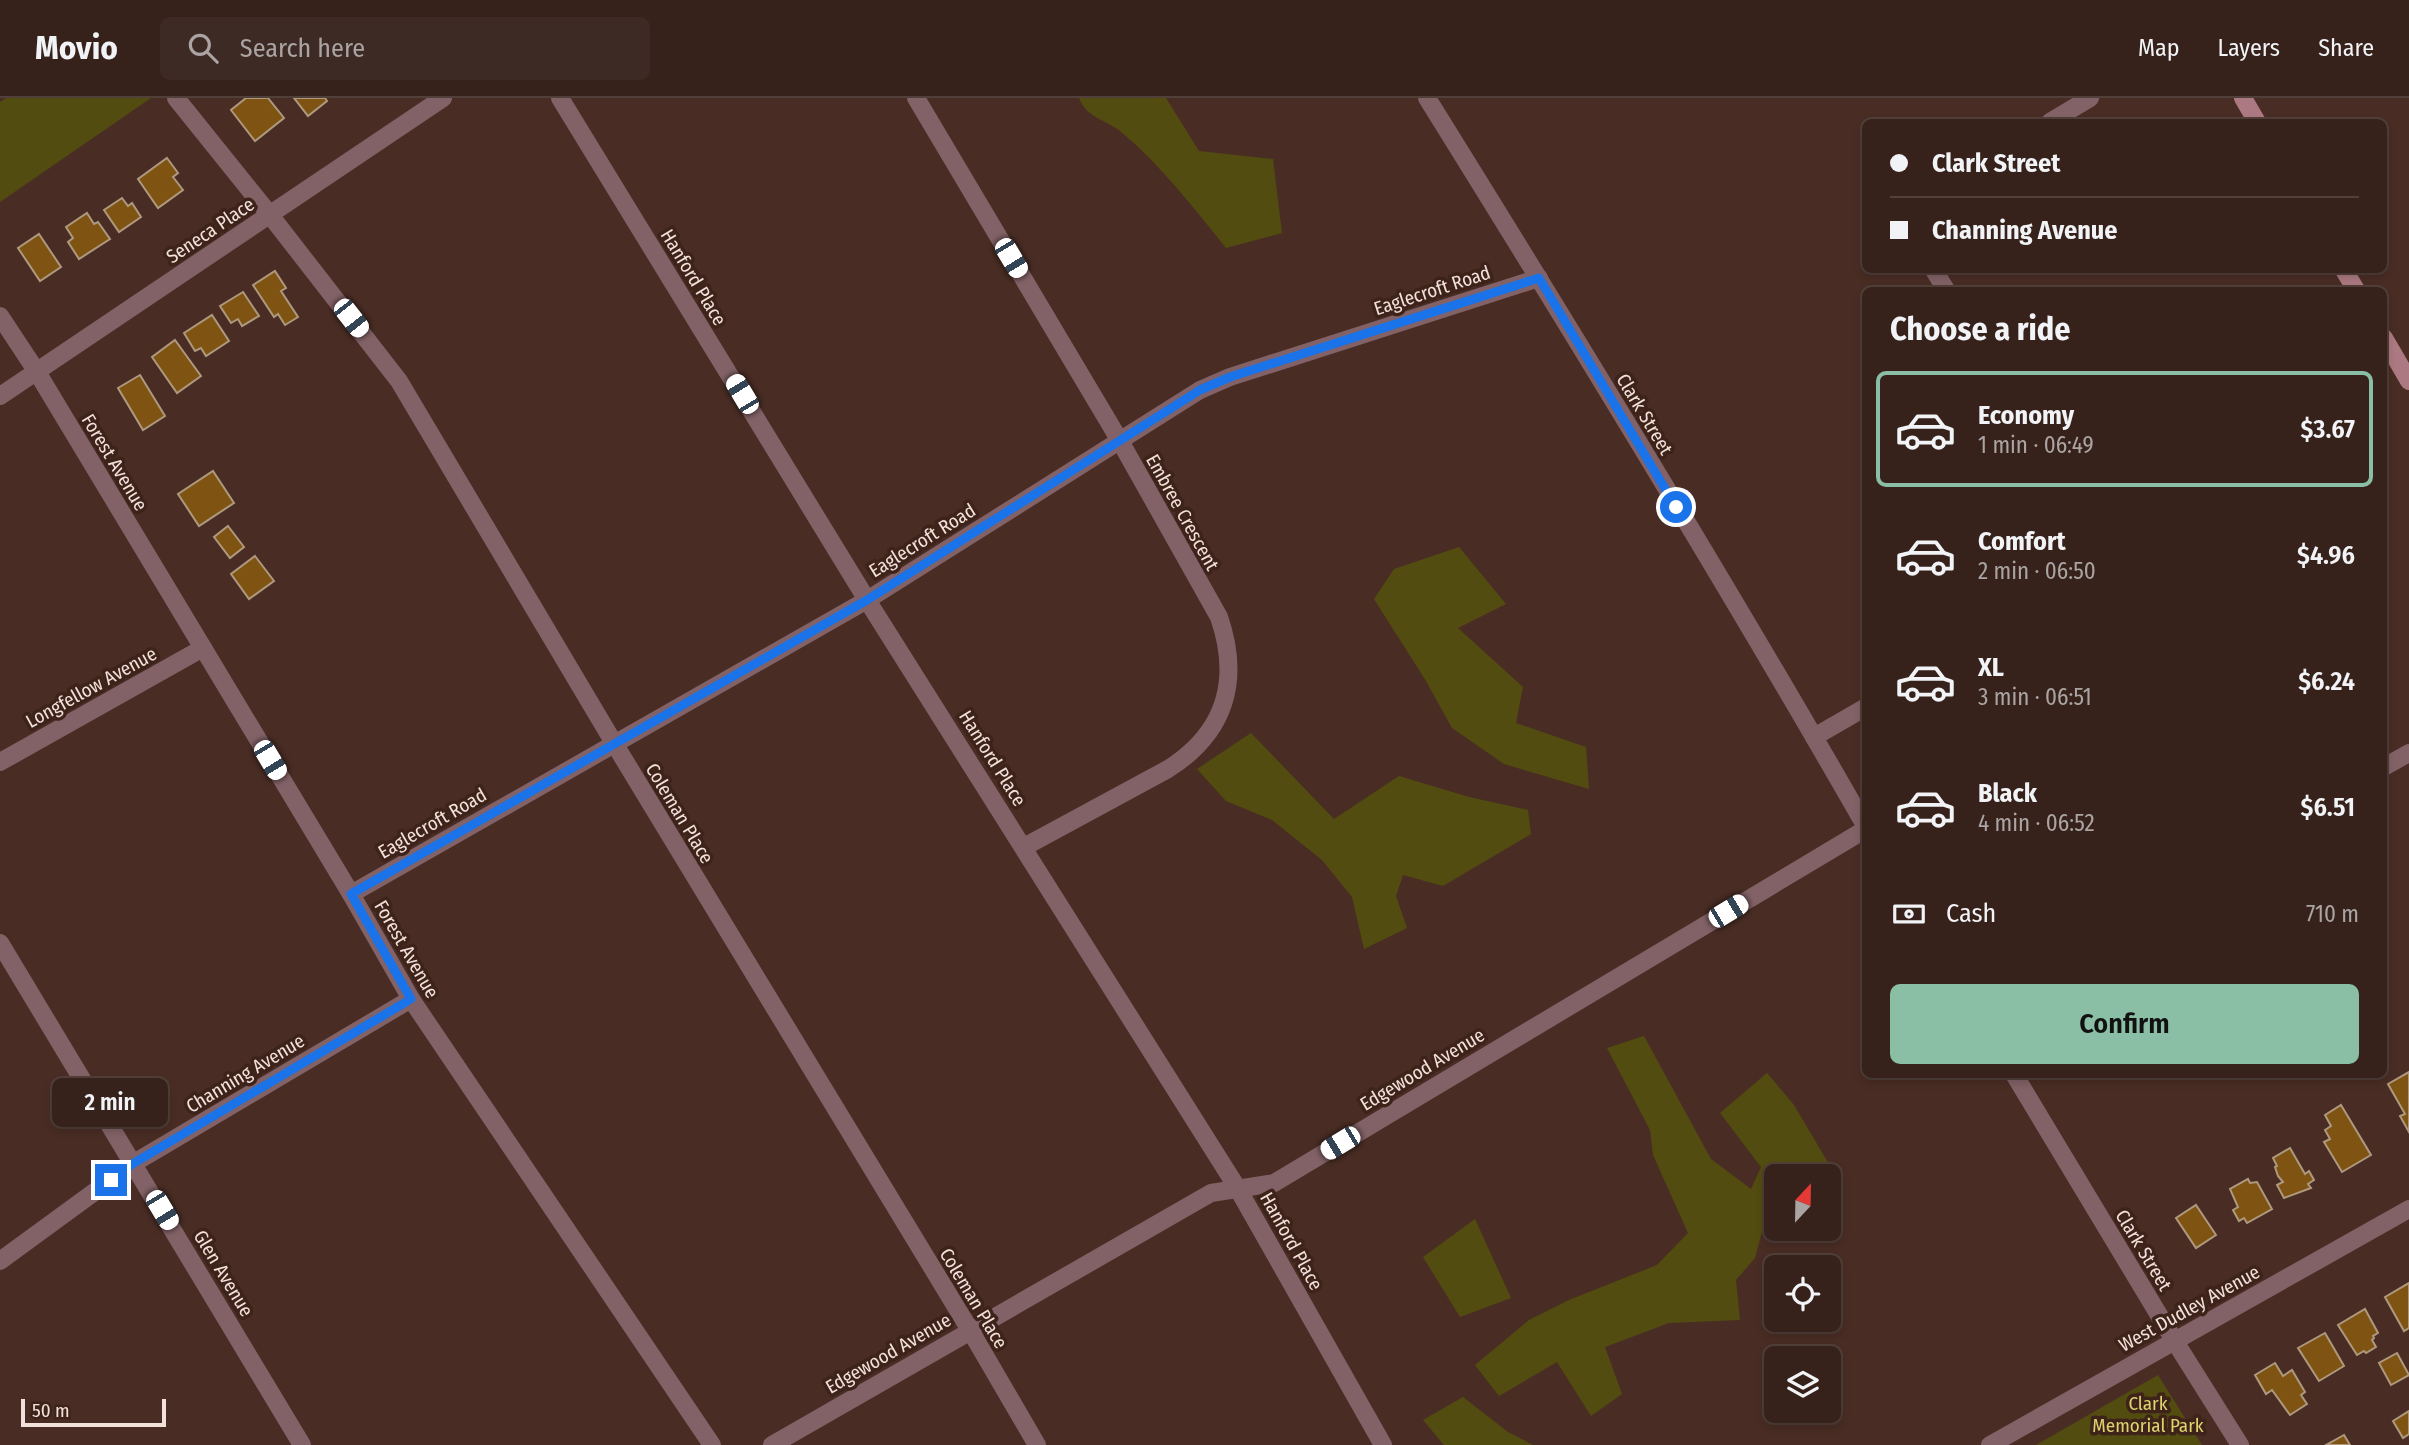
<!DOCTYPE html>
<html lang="en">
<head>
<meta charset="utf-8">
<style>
  body { margin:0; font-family:"Fira Sans Condensed",sans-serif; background:#3e2a24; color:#f1f3f6; height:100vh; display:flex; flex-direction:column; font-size:26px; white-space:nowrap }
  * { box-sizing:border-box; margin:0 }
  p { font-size:23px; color:#aaa4a3 }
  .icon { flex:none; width:38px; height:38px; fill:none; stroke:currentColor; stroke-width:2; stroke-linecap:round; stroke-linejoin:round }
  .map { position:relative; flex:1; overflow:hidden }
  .drawer { position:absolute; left:1862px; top:189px; width:525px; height:791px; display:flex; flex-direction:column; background:#37221b; border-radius:10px; box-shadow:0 4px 10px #0003,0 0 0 2px #513f3a }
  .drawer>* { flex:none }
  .guide { position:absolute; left:1862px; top:21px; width:525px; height:154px; border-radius:10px; box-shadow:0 4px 10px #0003,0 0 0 2px #513f3a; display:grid; align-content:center; height:154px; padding:0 28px; background:#37221b }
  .needle { width:46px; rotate:22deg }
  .controls { position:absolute; left:1764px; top:1066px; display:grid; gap:14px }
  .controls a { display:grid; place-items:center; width:77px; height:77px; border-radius:10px; background:#37221b; box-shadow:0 4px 10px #0003,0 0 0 2px #513f3a; font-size:35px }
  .scale { position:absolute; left:21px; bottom:18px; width:145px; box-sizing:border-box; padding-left:7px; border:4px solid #f3e1db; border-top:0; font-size:19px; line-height:24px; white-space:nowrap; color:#f3e1db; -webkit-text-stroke:5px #3e231a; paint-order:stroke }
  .end { position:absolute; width:32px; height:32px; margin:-16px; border:9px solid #1a73e8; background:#fff; box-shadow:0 0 0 4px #fff }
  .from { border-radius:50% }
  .bubble { position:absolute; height:49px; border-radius:10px; background:#37221b; box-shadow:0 4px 10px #0003,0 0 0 2px #513f3a; font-size:23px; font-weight:600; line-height:49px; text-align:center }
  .car { position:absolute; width:21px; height:42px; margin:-21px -10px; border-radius:9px; box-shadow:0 0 5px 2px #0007; background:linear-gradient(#fff 24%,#345 0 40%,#fff 0 76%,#345 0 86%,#fff 0) }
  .guide b { display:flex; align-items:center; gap:24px; height:66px; font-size:26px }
  .guide b+b { border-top:2px solid #513f3a }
  .guide i { width:18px; height:18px; background:#f1f3f6 }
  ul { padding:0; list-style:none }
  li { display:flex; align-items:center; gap:21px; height:116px; margin:0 14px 10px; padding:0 14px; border:4px solid transparent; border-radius:10px }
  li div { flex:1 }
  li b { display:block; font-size:26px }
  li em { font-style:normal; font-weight:600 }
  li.current { border-color:#8abfa5 }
  li>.icon { width:63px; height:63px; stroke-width:1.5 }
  h2 { padding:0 28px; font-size:32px; line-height:84px }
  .pay { display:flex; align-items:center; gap:18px; height:77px; padding:0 28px; font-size:26px }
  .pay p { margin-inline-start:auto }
  .primary-button { display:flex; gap:14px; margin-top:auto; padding:14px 28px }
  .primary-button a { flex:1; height:80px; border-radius:10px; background:#8abfa5; color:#111; font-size:28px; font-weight:600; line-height:80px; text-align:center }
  header { display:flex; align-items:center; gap:42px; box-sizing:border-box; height:98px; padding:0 35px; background:#37221b; border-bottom:2px solid #513f3a }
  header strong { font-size:33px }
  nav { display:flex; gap:38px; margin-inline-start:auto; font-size:24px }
  .search { width:490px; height:63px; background:#3e2a24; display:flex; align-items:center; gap:18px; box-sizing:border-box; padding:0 24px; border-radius:10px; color:#aaa4a3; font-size:26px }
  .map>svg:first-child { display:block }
  .green { fill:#534c10 }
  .building { fill:#7f5312; stroke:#ae997f; stroke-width:2 }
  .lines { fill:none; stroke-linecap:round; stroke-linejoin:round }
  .street { stroke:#826267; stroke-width:18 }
  .secondary { stroke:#ac7982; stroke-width:18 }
  .route { stroke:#1a73e8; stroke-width:9 }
  .labels { text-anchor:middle; stroke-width:7; stroke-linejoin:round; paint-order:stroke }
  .street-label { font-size:19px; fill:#f3e1db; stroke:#3e231a }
  .park-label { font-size:19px; fill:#ded36d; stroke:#3e231a }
</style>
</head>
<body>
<header>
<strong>Movio</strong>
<div class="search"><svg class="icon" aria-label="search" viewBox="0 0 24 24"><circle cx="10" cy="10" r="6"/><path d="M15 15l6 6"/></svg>Search here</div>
<nav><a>Map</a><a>Layers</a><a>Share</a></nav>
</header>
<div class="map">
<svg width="2409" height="1347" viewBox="0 0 2409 1347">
  <rect width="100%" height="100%" fill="#492d24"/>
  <g class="green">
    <polygon points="6,0 151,0 0,104 0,4"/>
    <path d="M1079,0H1166L1199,53L1273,61L1282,135L1226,150C1193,109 1161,67 1120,33C1104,21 1087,20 1079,0Z"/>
    <polygon points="1459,449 1506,506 1458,530 1523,589 1516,625 1586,649 1589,691 1504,666 1452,630 1426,583 1374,501 1394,471"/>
    <polygon points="1251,635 1334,721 1399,678 1469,699 1528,712 1531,736 1443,788 1403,777 1396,798 1407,830 1364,851 1352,799 1322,762 1272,722 1226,703 1197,671"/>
    <polygon points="1644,938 1711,1061 1751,1091 1761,1069 1720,1015 1767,975 1794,1007 1836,1078 1829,1083 1829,1078 1776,1078 1776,1114 1766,1119 1755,1160 1736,1182 1740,1222 1669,1225 1605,1249 1622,1296 1591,1318 1557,1264 1499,1298 1475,1267 1529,1222 1569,1202 1657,1167 1688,1135 1653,1057 1650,1032 1607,950"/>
    <polygon points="1475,1121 1511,1200 1460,1219 1423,1159"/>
    <polygon points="2158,1277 2202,1347 2036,1347"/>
    <polygon points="1463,1299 1508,1334 1533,1347 1444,1347 1423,1322"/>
  </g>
  <g class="building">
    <polygon points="246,0 268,0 284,20 255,43 231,12"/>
    <polygon points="294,0 325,0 327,3 308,18"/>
    <polygon points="167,60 178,75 173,79 183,92 158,110 138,81"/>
    <polygon points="122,100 128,108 132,105 141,119 119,134 104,112"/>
    <polygon points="87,115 94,126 98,124 110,141 79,161 68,144 73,140 66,129"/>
    <polygon points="39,136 61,169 40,183 18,150"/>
    <polygon points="275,173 286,190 281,193 298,219 285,227 278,216 274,219 253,187"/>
    <polygon points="243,194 259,218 242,228 238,221 231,225 220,208"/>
    <polygon points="212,217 229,243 206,258 201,250 195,253 184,235"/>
    <polygon points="175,242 201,278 177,295 152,259"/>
    <polygon points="140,277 165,318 143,332 118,290"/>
    <polygon points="213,373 234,405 199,428 178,396"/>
    <polygon points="228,428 244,449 230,460 214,439"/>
    <polygon points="255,458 274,483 249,501 231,476"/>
    <polygon points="2409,974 2409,1034 2400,1018 2405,1016 2388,986"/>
    <polygon points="2341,1007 2371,1057 2342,1074 2324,1044 2330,1041 2325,1032 2331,1028 2325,1017"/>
    <polygon points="2290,1050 2305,1076 2309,1073 2314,1082 2308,1086 2311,1090 2284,1100 2277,1087 2283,1084 2278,1078 2275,1069 2277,1068 2273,1060"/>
    <polygon points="2248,1081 2250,1085 2257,1084 2272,1111 2247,1125 2244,1120 2239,1123 2233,1112 2238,1109 2230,1091"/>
    <polygon points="2196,1107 2216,1137 2196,1150 2176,1120"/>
    <polygon points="2409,1185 2409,1230 2404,1233 2385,1199"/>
    <polygon points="2365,1211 2378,1235 2373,1238 2374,1240 2372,1242 2376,1249 2366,1255 2364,1253 2357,1257 2338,1227"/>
    <polygon points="2325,1235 2344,1268 2319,1283 2298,1250"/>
    <polygon points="2397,1255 2409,1277 2391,1287 2379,1265"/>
    <polygon points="2275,1265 2283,1278 2292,1272 2305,1294 2301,1297 2307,1306 2290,1317 2272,1292 2266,1296 2255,1277"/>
    <polygon points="2409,1313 2409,1336 2403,1340 2393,1323"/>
    <polygon points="2344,1337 2350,1347 2326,1347"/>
  </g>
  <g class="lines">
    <g class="street">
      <polyline points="176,0 270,117 399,283 614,645 970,1232 1037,1347"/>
      <polyline points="560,0 867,502 1238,1091 1383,1347"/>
      <path d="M916,0L1120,343L1219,519C1241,583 1225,635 1168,671L1024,749"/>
      <path d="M1427,0C1577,241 1725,483 1866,729"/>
      <polyline points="2050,24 2090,0"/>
      <polyline points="1934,172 1946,192"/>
      <polyline points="0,218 37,274 203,550 351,796 411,901 712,1347"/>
      <polyline points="0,298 443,0"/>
      <polyline points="1814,639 1866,609"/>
      <polyline points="0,664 203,550"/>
      <polyline points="2384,669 2409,655"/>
      <polyline points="351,796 867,502 1200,292 1230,279 1539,180"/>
      <polyline points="0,845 302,1347"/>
      <polyline points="2014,976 2174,1242 2240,1347"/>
      <polyline points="0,1163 134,1065 411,901"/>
      <polyline points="772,1347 1211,1095 1274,1085 1866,731"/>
      <polyline points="1990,1347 2409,1111"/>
    </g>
    <g class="secondary">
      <polyline points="2243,0 2257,24"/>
      <polyline points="2344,172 2356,192"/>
      <polyline points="2384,240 2409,283"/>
    </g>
  </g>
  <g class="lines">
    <polyline class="route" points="111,1082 134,1065 411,901 351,796 867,502 1200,292 1230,279 1539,180 1676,409"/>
  </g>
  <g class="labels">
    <g class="street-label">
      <text transform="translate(210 132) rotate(-34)" y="7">Seneca Place</text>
      <text transform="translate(694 179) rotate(59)" y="7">Hanford Place</text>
      <text transform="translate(1432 192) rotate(-18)" y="7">Eaglecroft Road</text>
      <text transform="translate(1645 316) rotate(59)" y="7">Clark Street</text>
      <text transform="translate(115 364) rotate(59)" y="7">Forest Avenue</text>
      <text transform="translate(1183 414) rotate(61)" y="7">Embree Crescent</text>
      <text transform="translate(922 442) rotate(-32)" y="7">Eaglecroft Road</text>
      <text transform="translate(91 589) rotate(-29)" y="7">Longfellow Avenue</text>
      <text transform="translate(993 660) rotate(58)" y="7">Hanford Place</text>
      <text transform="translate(680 715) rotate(59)" y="7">Coleman Place</text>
      <text transform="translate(432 725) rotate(-30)" y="7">Eaglecroft Road</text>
      <text transform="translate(407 851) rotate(60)" y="7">Forest Avenue</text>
      <text transform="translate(1422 971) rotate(-31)" y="7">Edgewood Avenue</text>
      <text transform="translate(245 975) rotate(-31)" y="7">Channing Avenue</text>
      <text transform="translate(1292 1143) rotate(61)" y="7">Hanford Place</text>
      <text transform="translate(2144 1152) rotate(59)" y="7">Clark Street</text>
      <text transform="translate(224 1175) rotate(59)" y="7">Glen Avenue</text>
      <text transform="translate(974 1200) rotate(59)" y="7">Coleman Place</text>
      <text transform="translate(2189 1210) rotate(-29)" y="7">West Dudley Avenue</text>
      <text transform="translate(888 1255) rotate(-30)" y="7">Edgewood Avenue</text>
    </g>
    <g class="park-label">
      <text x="2148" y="1312">Clark<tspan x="2148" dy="22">Memorial Park</tspan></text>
    </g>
  </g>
</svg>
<div class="controls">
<a><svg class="needle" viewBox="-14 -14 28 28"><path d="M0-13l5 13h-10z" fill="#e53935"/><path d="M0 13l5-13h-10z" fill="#aaa4a3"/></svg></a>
<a><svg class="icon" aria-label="locate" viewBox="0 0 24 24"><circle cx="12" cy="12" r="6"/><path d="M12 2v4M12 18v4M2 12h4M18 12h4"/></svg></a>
<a><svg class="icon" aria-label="layers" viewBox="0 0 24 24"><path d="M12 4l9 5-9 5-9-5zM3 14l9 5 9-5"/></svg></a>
</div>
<div class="scale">50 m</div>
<i class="end from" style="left:1676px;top:409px"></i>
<i class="end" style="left:111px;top:1082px"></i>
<div class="bubble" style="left:52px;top:980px;width:116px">2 min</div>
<i class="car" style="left:1011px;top:160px;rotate:149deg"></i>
<i class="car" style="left:351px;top:220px;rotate:142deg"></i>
<i class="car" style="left:742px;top:296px;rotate:329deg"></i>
<i class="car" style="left:270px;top:662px;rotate:149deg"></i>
<i class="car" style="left:1728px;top:813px;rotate:59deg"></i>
<i class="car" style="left:1340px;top:1045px;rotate:239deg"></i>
<i class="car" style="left:162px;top:1112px;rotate:149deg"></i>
<div class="guide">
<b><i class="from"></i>Clark Street</b>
<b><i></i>Channing Avenue</b>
</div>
<section class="drawer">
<h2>Choose a ride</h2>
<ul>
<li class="current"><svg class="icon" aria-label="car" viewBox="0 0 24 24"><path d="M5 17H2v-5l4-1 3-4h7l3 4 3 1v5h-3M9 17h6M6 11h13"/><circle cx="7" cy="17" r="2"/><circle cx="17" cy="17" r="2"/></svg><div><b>Economy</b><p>1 min · 06:49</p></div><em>$3.67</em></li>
<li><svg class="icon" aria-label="car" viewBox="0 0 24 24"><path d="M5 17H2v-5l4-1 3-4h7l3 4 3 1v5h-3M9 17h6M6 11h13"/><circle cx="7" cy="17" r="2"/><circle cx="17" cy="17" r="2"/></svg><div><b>Comfort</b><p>2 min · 06:50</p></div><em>$4.96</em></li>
<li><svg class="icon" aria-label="car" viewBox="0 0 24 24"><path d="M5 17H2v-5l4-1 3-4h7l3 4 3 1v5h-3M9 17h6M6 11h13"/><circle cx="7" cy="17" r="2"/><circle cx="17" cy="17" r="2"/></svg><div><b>XL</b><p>3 min · 06:51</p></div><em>$6.24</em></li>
<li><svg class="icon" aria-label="car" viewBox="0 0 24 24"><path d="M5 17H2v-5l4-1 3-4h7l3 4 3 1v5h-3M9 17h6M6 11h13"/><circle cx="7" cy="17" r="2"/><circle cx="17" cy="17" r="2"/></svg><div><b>Black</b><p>4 min · 06:52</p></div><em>$6.51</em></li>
</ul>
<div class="pay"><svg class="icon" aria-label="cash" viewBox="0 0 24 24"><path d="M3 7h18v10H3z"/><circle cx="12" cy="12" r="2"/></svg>Cash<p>710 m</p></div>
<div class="primary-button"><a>Confirm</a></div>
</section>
</div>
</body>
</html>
